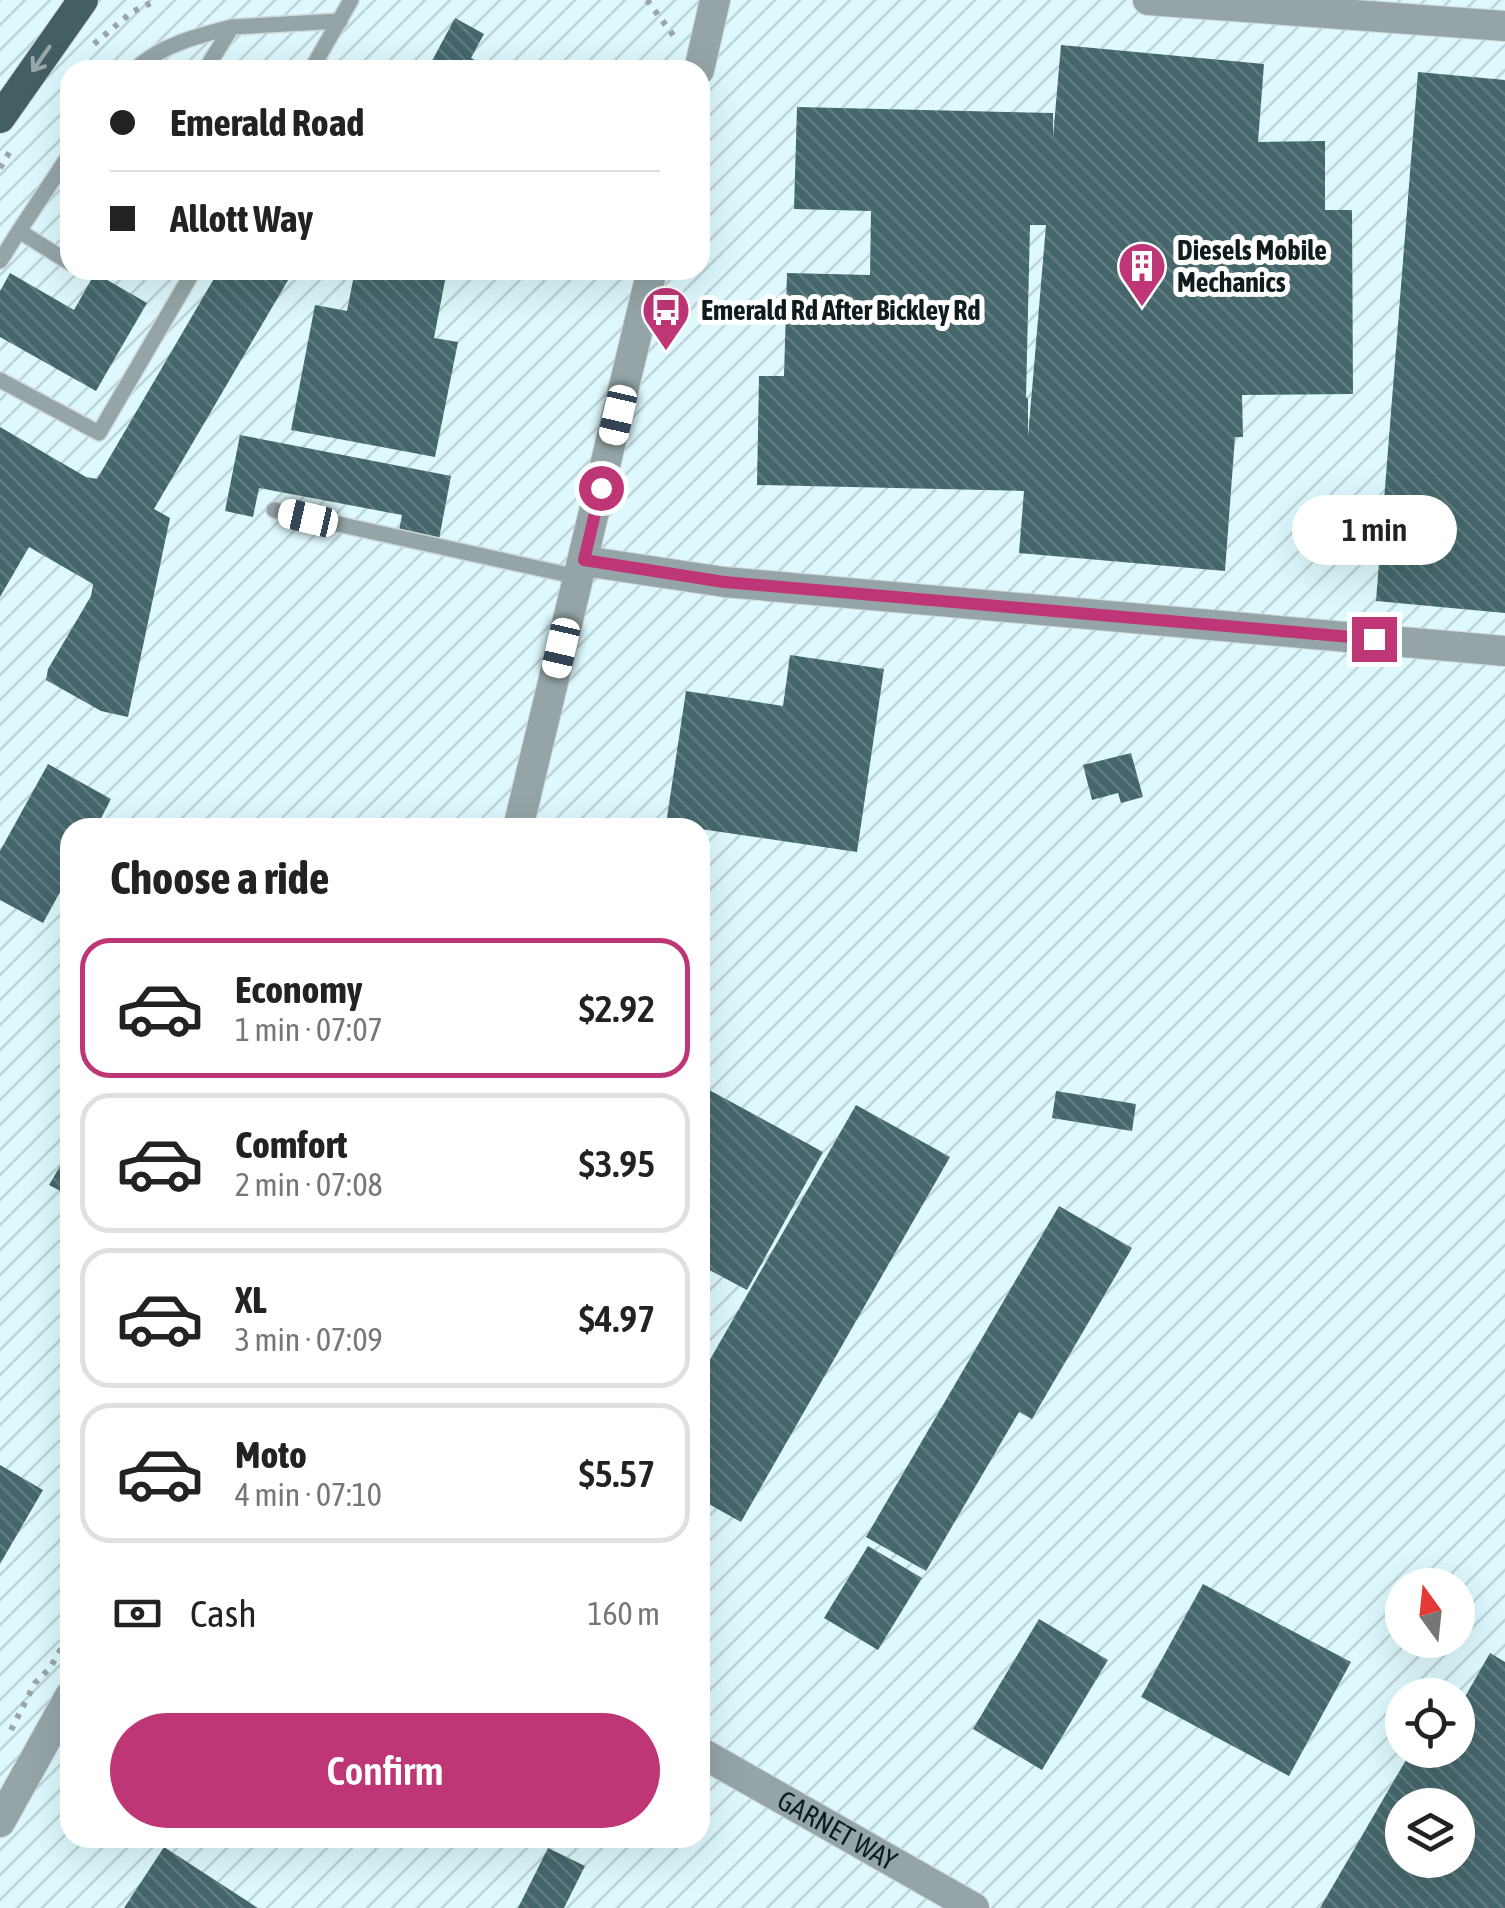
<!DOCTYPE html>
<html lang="en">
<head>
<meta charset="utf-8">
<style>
  body { margin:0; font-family:"Asap Condensed",sans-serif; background:#f2f2f2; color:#222; height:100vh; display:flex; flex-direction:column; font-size:38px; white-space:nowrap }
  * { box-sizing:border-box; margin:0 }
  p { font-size:32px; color:#767676 }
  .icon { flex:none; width:55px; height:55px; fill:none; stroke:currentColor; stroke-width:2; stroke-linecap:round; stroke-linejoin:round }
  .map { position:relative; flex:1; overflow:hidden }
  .panel { position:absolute; left:60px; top:818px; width:650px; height:1030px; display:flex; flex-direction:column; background:#fff; border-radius:30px; box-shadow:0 10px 40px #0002 }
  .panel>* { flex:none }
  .guide { position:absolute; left:60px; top:60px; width:650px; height:220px; border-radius:30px; box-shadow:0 10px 40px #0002; display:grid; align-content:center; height:220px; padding:0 50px; background:#fff }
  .needle { width:65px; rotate:345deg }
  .tools { position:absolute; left:1385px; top:1568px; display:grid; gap:20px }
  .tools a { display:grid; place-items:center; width:90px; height:90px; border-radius:50%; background:#fff; box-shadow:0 10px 40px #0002; font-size:50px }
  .end { position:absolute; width:45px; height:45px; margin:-22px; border:12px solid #be3676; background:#fff; box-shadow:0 0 0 5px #fff }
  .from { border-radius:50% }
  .bubble { position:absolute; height:70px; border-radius:35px; background:#fff; box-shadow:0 10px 40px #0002; font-size:32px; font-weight:600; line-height:70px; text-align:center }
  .car { position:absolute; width:30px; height:60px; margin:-30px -15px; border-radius:12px; box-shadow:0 0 8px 2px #0007; background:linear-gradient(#fff 24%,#345 0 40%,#fff 0 76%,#345 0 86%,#fff 0) }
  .guide b { display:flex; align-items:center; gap:35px; height:95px; font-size:38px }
  .guide b+b { border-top:2px solid #e0e0e0 }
  .guide i { width:25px; height:25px; background:#222 }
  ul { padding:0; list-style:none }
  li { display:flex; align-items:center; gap:30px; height:140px; margin:0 20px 15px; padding:0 30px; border:5px solid #e0e0e0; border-radius:30px }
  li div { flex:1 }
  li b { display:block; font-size:38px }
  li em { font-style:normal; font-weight:600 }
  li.current { border-color:#be3676 }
  li>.icon { width:90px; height:90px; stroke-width:1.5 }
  h2 { padding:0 50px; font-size:45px; line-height:120px }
  .pay { display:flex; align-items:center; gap:25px; height:110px; padding:0 50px; font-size:38px }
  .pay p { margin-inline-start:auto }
  .action { display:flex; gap:20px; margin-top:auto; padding:20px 50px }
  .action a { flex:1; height:115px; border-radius:60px; background:#be3676; color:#fff; font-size:40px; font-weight:600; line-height:115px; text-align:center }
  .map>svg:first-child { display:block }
  .industrial { fill:url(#industrial-furrows); fill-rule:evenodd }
  .building { fill:url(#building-back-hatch); fill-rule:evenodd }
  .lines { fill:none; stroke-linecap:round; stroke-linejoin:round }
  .lane-casing { stroke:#d0d8d9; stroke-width:18 }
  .street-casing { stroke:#d0d8d9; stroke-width:32 }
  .primary-casing { stroke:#d0d8d9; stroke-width:32 }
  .path { stroke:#9ba4a6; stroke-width:6; stroke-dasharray:5 8; stroke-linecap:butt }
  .lane { stroke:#95a5a7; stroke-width:15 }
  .street { stroke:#95a5a7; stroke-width:30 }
  .primary { stroke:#435f63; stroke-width:30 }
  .oneway { stroke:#98a7a9 }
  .route { stroke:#be3676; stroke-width:12 }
  .labels { text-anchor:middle; stroke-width:10; stroke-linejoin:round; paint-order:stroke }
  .poi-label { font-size:28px; font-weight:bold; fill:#0e1c1e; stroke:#fff; text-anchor:start }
  .street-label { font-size:28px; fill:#0e1c1e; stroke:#fff }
</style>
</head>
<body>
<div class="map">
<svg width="1505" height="1908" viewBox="0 0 1505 1908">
  <defs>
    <pattern id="industrial-furrows" width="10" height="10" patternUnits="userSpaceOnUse" patternTransform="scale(2.5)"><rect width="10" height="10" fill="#ddf9fd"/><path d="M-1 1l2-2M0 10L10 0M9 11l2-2" fill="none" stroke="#bcd5d8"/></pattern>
    <pattern id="building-back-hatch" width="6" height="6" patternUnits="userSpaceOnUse" patternTransform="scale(2.5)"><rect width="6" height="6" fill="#45676c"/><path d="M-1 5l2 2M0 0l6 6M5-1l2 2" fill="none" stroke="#627c80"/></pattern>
  </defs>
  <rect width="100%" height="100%" fill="#f5fcfd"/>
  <path class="industrial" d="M0,0H1505V1908H0ZM70,70H700V270H70ZM70,828H700V1838H70ZM1402,1585H1458V1640H1402ZM1402,1695H1458V1750H1402ZM1402,1805H1458V1860H1402Z"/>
  <g class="building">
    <polygon points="455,18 484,34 471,58 494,70 427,70"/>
    <path d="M1061,45L1264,64L1258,142L1325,141V210H1352L1353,394L1242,395L1243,437H1235L1225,571L1019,553L1024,491L757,485L759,376H784L787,273L870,275L871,211L794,209L797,107L1053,113V137ZM1030,225H1046L1028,437V398H1026Z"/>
    <polygon points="1418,72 1505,80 1505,613 1376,601"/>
    <polygon points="219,270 294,270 154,509 170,518 128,717 101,711 46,680 48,669 91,596 93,584 29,547 0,597 0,427 86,477 97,479"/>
    <polygon points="355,270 447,270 434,338 458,342 435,457 291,430 315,305 347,311"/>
    <polygon points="10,273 74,310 95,273 147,303 96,391 0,337 0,291"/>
    <polygon points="240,435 451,476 439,539 399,531 402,515 259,488 253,517 225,511"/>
    <polygon points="790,655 884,669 857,852 666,824 686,691 783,706"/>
    <polygon points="1131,753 1143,797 1121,803 1118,793 1092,800 1083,765"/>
    <polygon points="48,764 111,799 96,828 70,828 70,874 43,923 0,900 0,851"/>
    <polygon points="700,1085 823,1152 747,1290 700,1265"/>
    <polygon points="1056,1091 1136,1104 1132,1131 1052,1118"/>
    <polygon points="856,1105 950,1157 741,1522 707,1503 700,1515 700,1377"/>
    <polygon points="70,1149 70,1196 49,1185"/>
    <polygon points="1059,1206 1132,1248 1032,1419 1019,1412 926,1571 866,1537"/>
    <polygon points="0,1465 43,1490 0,1564"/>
    <polygon points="868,1546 922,1578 878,1650 824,1618"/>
    <polygon points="1203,1584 1351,1662 1289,1776 1141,1697"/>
    <polygon points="1039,1619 1108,1660 1042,1770 973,1729"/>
    <path d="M1490,1653L1505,1662V1908H1320L1410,1753L1427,1762L1434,1750H1458V1709ZM1402,1805H1458V1860H1402Z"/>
    <polygon points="164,1847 258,1908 124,1908"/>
    <polygon points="548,1848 585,1866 564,1908 518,1908"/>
  </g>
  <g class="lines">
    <g class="lane-casing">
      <g id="lane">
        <path d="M134,70C161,45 197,36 232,27"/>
        <polyline points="205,70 232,27 340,21"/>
        <polyline points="311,70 351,0"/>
        <polyline points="19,231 70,154"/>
        <polyline points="0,261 19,231 70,263"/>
        <polyline points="0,380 99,433 194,270"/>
        <polyline points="274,510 578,577"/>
      </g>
    </g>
    <g class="street-casing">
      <g id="street">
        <polyline points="1148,0 1505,26"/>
        <polyline points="699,70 715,0"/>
        <polyline points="584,561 724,582 1505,651"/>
        <polyline points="518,828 652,270"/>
        <path id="s1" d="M700,1752L974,1908"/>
        <polyline points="0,1822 70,1696"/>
      </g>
    </g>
    <g class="primary-casing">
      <polyline id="primary" points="0,118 83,0"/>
    </g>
    <g class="path">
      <polyline points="647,0 676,39"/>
      <polyline points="94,44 132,12 157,0"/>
      <polyline points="0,168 12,148"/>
      <polyline points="11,1730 35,1683 50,1668 70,1633"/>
    </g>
    <use href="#lane" class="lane"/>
    <use href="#street" class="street"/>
    <use href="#primary" class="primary"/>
  </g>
  <defs><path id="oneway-shaft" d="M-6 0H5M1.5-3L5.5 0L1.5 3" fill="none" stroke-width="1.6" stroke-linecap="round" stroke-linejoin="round" transform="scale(2.5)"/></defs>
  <use class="oneway" href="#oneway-shaft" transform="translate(41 59) rotate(125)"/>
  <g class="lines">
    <polyline class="route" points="601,488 584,560 724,582 1374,639"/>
  </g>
  <defs>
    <g id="building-pin" transform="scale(2.5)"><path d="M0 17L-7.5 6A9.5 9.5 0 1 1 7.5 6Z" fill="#be3676" stroke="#fff"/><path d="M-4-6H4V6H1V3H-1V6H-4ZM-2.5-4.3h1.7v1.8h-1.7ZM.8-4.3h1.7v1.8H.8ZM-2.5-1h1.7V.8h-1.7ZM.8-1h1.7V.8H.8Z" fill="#fff"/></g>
    <g id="bus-pin" transform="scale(2.5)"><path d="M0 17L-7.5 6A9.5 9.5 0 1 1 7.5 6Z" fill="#be3676" stroke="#fff"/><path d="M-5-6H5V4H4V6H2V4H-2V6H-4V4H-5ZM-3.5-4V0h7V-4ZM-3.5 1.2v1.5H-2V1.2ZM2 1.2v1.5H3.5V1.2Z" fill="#fff"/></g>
  </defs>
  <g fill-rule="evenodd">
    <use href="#building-pin" x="1142" y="266"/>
    <use href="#bus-pin" x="666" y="310"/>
  </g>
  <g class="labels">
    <g class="poi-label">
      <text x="1177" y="260">Diesels Mobile<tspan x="1177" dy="32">Mechanics</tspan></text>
      <text x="701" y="320">Emerald Rd After Bickley Rd</text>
    </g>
    <g class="street-label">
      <text dy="10" stroke="none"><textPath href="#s1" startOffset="158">GARNET WAY</textPath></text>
    </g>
  </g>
</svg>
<div class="tools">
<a><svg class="needle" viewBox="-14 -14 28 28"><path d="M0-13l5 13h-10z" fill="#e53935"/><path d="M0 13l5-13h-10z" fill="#767676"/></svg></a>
<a><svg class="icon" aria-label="locate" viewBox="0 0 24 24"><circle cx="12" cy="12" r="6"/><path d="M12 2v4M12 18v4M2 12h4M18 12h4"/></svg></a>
<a><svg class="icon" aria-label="layers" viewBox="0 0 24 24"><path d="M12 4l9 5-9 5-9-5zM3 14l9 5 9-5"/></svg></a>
</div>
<i class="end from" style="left:601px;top:488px"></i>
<i class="end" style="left:1374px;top:639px"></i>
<div class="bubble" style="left:1292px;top:495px;width:165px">1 min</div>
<i class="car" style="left:618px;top:415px;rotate:193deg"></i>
<i class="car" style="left:308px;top:518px;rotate:283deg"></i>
<i class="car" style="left:561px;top:648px;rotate:193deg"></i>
<div class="guide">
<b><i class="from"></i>Emerald Road</b>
<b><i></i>Allott Way</b>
</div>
<section class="panel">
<h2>Choose a ride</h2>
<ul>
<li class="current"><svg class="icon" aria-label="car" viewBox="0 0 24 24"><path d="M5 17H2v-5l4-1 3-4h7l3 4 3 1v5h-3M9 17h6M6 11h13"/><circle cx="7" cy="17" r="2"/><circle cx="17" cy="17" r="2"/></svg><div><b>Economy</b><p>1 min · 07:07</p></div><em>$2.92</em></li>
<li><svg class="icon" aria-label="car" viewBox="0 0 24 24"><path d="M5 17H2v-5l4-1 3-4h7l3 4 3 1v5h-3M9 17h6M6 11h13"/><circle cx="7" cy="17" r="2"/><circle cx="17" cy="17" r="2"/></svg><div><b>Comfort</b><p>2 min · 07:08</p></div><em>$3.95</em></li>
<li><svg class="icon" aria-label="car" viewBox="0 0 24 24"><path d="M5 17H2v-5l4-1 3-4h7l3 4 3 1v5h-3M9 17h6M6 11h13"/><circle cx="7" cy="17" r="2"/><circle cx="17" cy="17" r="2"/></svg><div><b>XL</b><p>3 min · 07:09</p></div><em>$4.97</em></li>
<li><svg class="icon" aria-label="car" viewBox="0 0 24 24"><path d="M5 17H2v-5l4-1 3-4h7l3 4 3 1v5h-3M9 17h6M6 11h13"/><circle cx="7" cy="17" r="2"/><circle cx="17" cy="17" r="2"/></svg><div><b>Moto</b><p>4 min · 07:10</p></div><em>$5.57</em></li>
</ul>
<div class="pay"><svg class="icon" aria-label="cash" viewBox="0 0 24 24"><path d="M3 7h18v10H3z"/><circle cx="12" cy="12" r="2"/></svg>Cash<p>160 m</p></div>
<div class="action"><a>Confirm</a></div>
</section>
</div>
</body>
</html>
